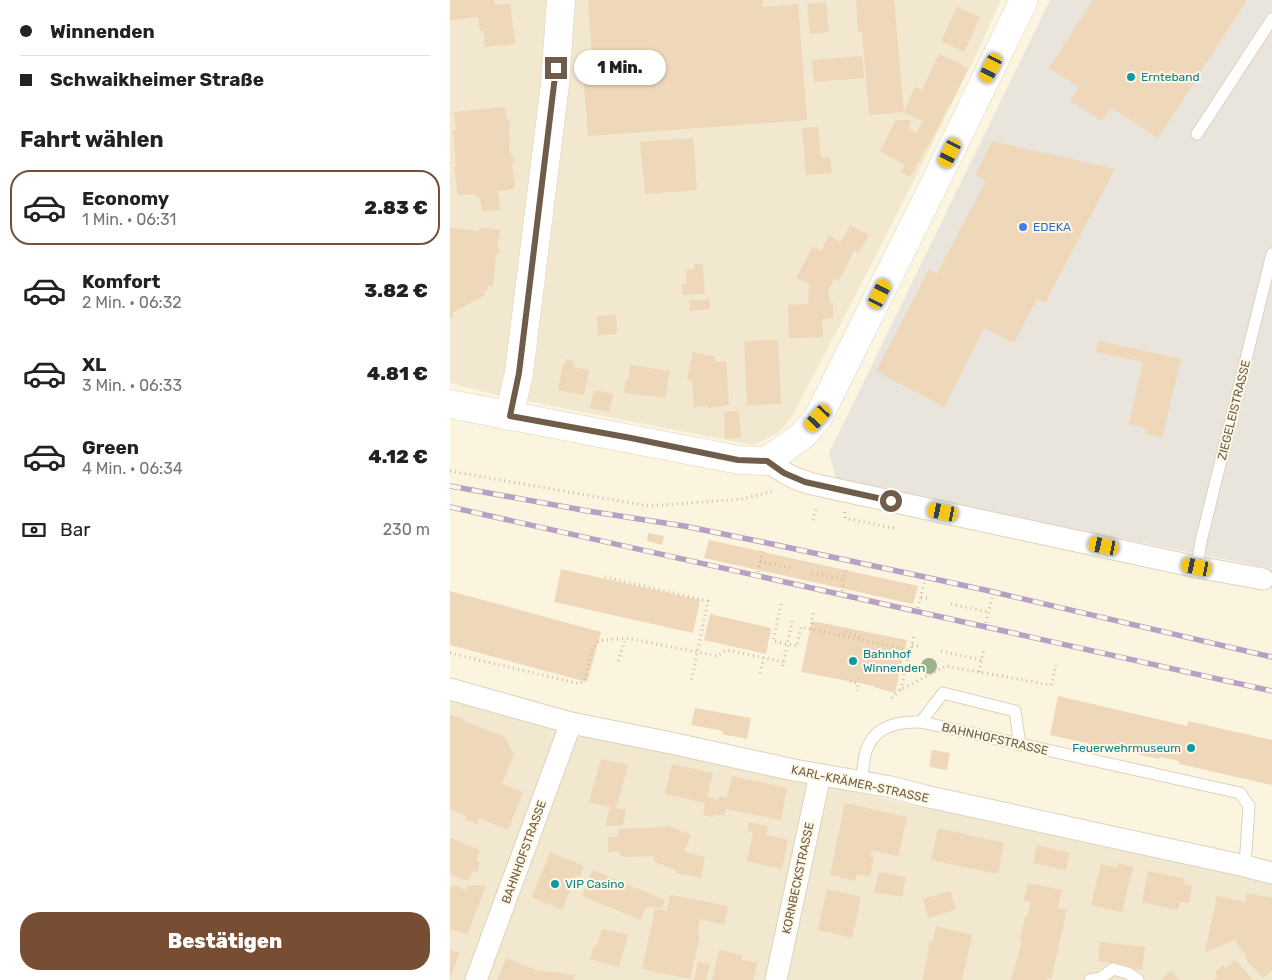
<!DOCTYPE html>
<html lang="de">
<head>
<meta charset="utf-8">
<style>
  body { margin:0; font-family:Rubik,sans-serif; background:#f2f2f2; color:#222; height:100vh; display:flex; flex-direction:column; font-size:19px; white-space:nowrap }
  * { box-sizing:border-box; margin:0 }
  p { font-size:16px; color:#767676 }
  .icon { flex:none; width:28px; height:28px; fill:none; stroke:currentColor; stroke-width:2; stroke-linecap:round; stroke-linejoin:round }
  .map { position:relative; flex:1; overflow:hidden }
  .side { display:flex; flex-direction:column; background:#fff; width:450px }
  .side>* { flex:none }
  .hud { display:grid; align-content:center; height:110px; padding:0 20px; background:#fff }
  .end { position:absolute; width:22px; height:22px; margin:-11px; border:6px solid #705d49; background:#fff; box-shadow:0 0 0 2px #fff }
  .from { border-radius:50% }
  .bubble { position:absolute; height:35px; border-radius:18px; background:#fff; box-shadow:0 1px 4px #0004; font-size:16px; font-weight:800; line-height:35px; text-align:center }
  .car { position:absolute; width:15px; height:30px; margin:-15px -8px; border-radius:6px; box-shadow:0 0 4px 1px #0007; background:linear-gradient(#f5c518 24%,#345 0 40%,#f5c518 0 76%,#345 0 86%,#f5c518 0) }
  .hud b { display:flex; align-items:center; gap:18px; height:48px; font-size:19px }
  .hud b+b { border-top:1px solid #e0e0e0 }
  .hud i { width:12px; height:12px; background:#222 }
  ul { padding:0; list-style:none }
  li { display:flex; align-items:center; gap:15px; height:75px; margin:0 10px 8px; padding:0 10px; border:2px solid transparent; border-radius:20px }
  li div { flex:1 }
  li b { display:block; font-size:19px }
  li em { font-style:normal; font-weight:800 }
  li.current { border-color:#774e34 }
  li>.icon { width:45px; height:45px; stroke-width:1.5 }
  h2 { padding:0 20px; font-size:22px; line-height:60px }
  .pay { display:flex; align-items:center; gap:12px; height:55px; padding:0 20px; font-size:19px }
  .pay p { margin-inline-start:auto }
  .primary-button { display:flex; gap:10px; margin-top:auto; padding:10px 20px }
  .primary-button a { flex:1; height:58px; border-radius:20px; background:#774e34; color:#fff; font-size:20px; font-weight:800; line-height:58px; text-align:center }
  main { display:flex; flex:1; min-height:0 }
  .map>svg:first-child { display:block }
  .residential { fill:#f2e7cf }
  .industrial { fill:#e9e4dc }
  .building { fill:#efd7b9 }
  .lines { fill:none; stroke-linecap:round; stroke-linejoin:round }
  .service-casing { stroke:#ded2bd; stroke-width:13 }
  .minor-casing { stroke:#ded2bd; stroke-width:23 }
  .secondary-casing { stroke:#e0d1b8; stroke-width:29 }
  .path { stroke:#d3ba9d; stroke-width:3; stroke-dasharray:1 4; stroke-linecap:butt }
  .service { stroke:#fff; stroke-width:11 }
  .minor { stroke:#fff; stroke-width:21 }
  .secondary { stroke:#fff; stroke-width:28 }
  .rail-casing { stroke:#b8a0c3; stroke-width:5.5 }
  .rail { stroke:#fef8e6; stroke-width:4; stroke-dasharray:11; stroke-linecap:butt }
  .tree { fill:#9bb28a }
  .route { stroke:#705d49; stroke-width:6 }
  .culture-dot { fill:#0f9aa8; stroke:#fef8e6; stroke-width:2 }
  .shop-dot { fill:#3f7fe0; stroke:#fef8e6; stroke-width:2 }
  .labels { text-anchor:middle; stroke-width:4; stroke-linejoin:round; paint-order:stroke }
  .culture-label { font-size:12px; fill:#0d838f; stroke:#fef8e6; text-anchor:start }
  .shop-label { font-size:12px; fill:#366cbe; stroke:#fef8e6; text-anchor:start }
  .street-label { font-size:12px; fill:#705d49; stroke:#fef8e6 }
</style>
</head>
<body>
<main>
<section class="side">
<div class="hud">
<b><i class="from"></i>Winnenden</b>
<b><i></i>Schwaikheimer Straße</b>
</div>
<h2>Fahrt wählen</h2>
<ul>
<li class="current"><svg class="icon" aria-label="car" viewBox="0 0 24 24"><path d="M5 17H2v-5l4-1 3-4h7l3 4 3 1v5h-3M9 17h6M6 11h13"/><circle cx="7" cy="17" r="2"/><circle cx="17" cy="17" r="2"/></svg><div><b>Economy</b><p>1 Min. · 06:31</p></div><em>2.83 €</em></li>
<li><svg class="icon" aria-label="car" viewBox="0 0 24 24"><path d="M5 17H2v-5l4-1 3-4h7l3 4 3 1v5h-3M9 17h6M6 11h13"/><circle cx="7" cy="17" r="2"/><circle cx="17" cy="17" r="2"/></svg><div><b>Komfort</b><p>2 Min. · 06:32</p></div><em>3.82 €</em></li>
<li><svg class="icon" aria-label="car" viewBox="0 0 24 24"><path d="M5 17H2v-5l4-1 3-4h7l3 4 3 1v5h-3M9 17h6M6 11h13"/><circle cx="7" cy="17" r="2"/><circle cx="17" cy="17" r="2"/></svg><div><b>XL</b><p>3 Min. · 06:33</p></div><em>4.81 €</em></li>
<li><svg class="icon" aria-label="car" viewBox="0 0 24 24"><path d="M5 17H2v-5l4-1 3-4h7l3 4 3 1v5h-3M9 17h6M6 11h13"/><circle cx="7" cy="17" r="2"/><circle cx="17" cy="17" r="2"/></svg><div><b>Green</b><p>4 Min. · 06:34</p></div><em>4.12 €</em></li>
</ul>
<div class="pay"><svg class="icon" aria-label="cash" viewBox="0 0 24 24"><path d="M3 7h18v10H3z"/><circle cx="12" cy="12" r="2"/></svg>Bar<p>230 m</p></div>
<div class="primary-button"><a>Bestätigen</a></div>
</section>
<div class="map">
<svg width="822" height="980" viewBox="0 0 822 980">
  <rect width="100%" height="100%" fill="#fbf5e0"/>
  <g class="residential">
    <polygon points="0,0 551,0 525,57 464,180 402,302 341,418 327,434 302,445 52,396 0,383"/>
    <polygon points="0,700 224,753 822,883 822,980 0,980"/>
  </g>
  <polygon class="industrial" points="600,0 822,0 822,592 814,567 387,482 379,453"/>
  <g class="building">
    <polygon points="0,0 44,0 45,5 60,4 65,44 35,47 33,31 30,31 28,17 0,20"/>
    <polygon points="138,0 312,0 313,7 348,4 357,120 138,136 132,57 142,56"/>
    <polygon points="406,0 444,0 454,112 419,115 412,32 408,32"/>
    <polygon points="643,0 797,0 708,138 661,107 652,121 620,101 629,87 599,68"/>
    <polygon points="376,2 379,32 360,34 357,4"/>
    <polygon points="507,7 530,17 514,52 491,41"/>
    <polygon points="489,54 518,68 501,104 499,104 488,128 460,177 451,172 455,165 430,151 446,120 460,120 459,129 466,133 473,121 454,112 465,87 472,90"/>
    <polygon points="412,56 414,78 364,82 362,60"/>
    <polygon points="55,107 56,117 61,123 59,126 60,142 59,142 60,153 65,160 62,163 65,189 48,191 50,210 32,211 30,199 24,194 8,195 4,167 6,167 3,130 6,130 4,112"/>
    <polygon points="368,127 371,158 380,157 382,173 356,175 352,128"/>
    <polygon points="243,138 247,190 195,194 190,142"/>
    <polygon points="542,141 665,169 595,303 587,299 564,343 534,328 494,407 426,371 479,269 487,274 536,180 525,175"/>
    <polygon points="400,225 419,235 409,252 404,250 389,281 384,279 378,290 380,303 383,303 383,318 372,319 373,337 339,338 338,305 358,304 359,284 346,278 363,246 371,251 379,236 391,242"/>
    <polygon points="30,227 50,230 47,246 51,251 46,255 43,287 38,286 38,290 33,292 35,295 2,313 4,316 0,318 0,228 29,231"/>
    <polygon points="244,264 253,264 255,294 233,295 232,284 237,284 236,270 244,269"/>
    <polygon points="259,299 260,309 240,311 239,301"/>
    <polygon points="166,315 167,334 148,335 147,316"/>
    <polygon points="328,340 331,404 297,405 294,341"/>
    <polygon points="649,341 731,359 712,438 696,434 698,429 679,424 693,362 646,352"/>
    <polygon points="243,352 265,357 266,362 276,361 279,405 258,408 257,406 244,407 242,381 237,380"/>
    <polygon points="116,359 124,361 123,367 139,370 134,395 108,390 113,365 115,365"/>
    <polygon points="180,365 220,371 215,398 174,393 176,378 179,378"/>
    <polygon points="144,390 163,394 159,412 140,408"/>
    <polygon points="289,411 291,438 275,439 274,412"/>
    <polygon points="198,533 214,536 212,545 197,541"/>
    <polygon points="259,540 468,586 463,604 254,558"/>
    <polygon points="111,569 250,600 243,633 104,602"/>
    <polygon points="0,591 151,632 137,682 0,645"/>
    <polygon points="260,614 321,628 316,654 254,640"/>
    <polygon points="362,621 457,640 445,693 424,687 424,686 351,672"/>
    <polygon points="608,696 737,726 738,721 822,740 822,785 729,764 729,761 710,757 709,759 600,735"/>
    <polygon points="245,708 301,718 297,739 272,734 273,731 241,725"/>
    <polygon points="0,715 14,718 13,721 54,736 64,754 52,784 73,792 58,830 29,818 27,824 15,820 16,816 0,809"/>
    <polygon points="482,750 500,753 497,770 479,767"/>
    <polygon points="151,759 178,765 166,808 176,810 173,825 155,826 160,807 139,802"/>
    <polygon points="222,764 263,773 257,797 268,800 269,796 277,798 282,776 337,788 331,820 276,809 274,816 265,814 264,817 253,815 255,803 215,794"/>
    <polygon points="395,803 457,817 448,856 422,850 420,857 424,857 420,876 407,874 405,881 380,875"/>
    <polygon points="299,822 318,826 316,835 338,840 332,869 297,861 303,832 297,831"/>
    <polygon points="217,825 241,835 234,852 255,857 251,878 226,873 226,870 203,861 205,856 170,857 170,851 158,852 158,837 168,837 168,829 216,827"/>
    <polygon points="488,828 554,843 548,874 481,860"/>
    <polygon points="0,838 30,850 26,861 30,863 27,872 23,870 18,881 0,874"/>
    <polygon points="587,845 620,853 616,870 583,863"/>
    <polygon points="100,852 134,866 130,877 126,876 112,910 82,897"/>
    <polygon points="668,863 683,867 672,912 641,905 651,864 667,868"/>
    <polygon points="143,870 215,900 212,908 196,907 191,920 132,896"/>
    <polygon points="698,871 735,879 734,884 742,886 739,903 730,902 728,910 692,902"/>
    <polygon points="429,872 456,877 452,897 424,892"/>
    <polygon points="578,883 612,890 608,908 617,910 601,979 598,978 597,980 561,980 572,941 570,940 575,917 577,917 581,902 574,901"/>
    <polygon points="4,885 16,890 19,885 36,886 17,935 1,929 0,932 0,887 2,888"/>
    <polygon points="377,889 411,897 402,938 368,930"/>
    <polygon points="500,891 506,910 478,918 473,899"/>
    <polygon points="797,893 822,898 822,970 813,978 795,958 797,956 786,943 787,939 755,952 767,896 795,902"/>
    <polygon points="220,895 278,906 274,925 250,919 247,935 250,935 240,979 192,969 205,908 217,911"/>
    <polygon points="486,926 522,935 512,980 473,980 480,941 483,941"/>
    <polygon points="152,929 178,935 169,967 140,959 144,945 147,946"/>
    <polygon points="650,942 695,947 692,970 676,968 677,965 648,961"/>
    <polygon points="0,949 9,953 0,980"/>
    <polygon points="269,950 292,955 292,960 307,963 303,980 262,980"/>
    <polygon points="56,958 86,970 125,975 123,980 47,980"/>
    <polygon points="785,960 803,980 763,980 768,976 765,972 773,965 776,968"/>
    <polygon points="248,962 260,964 256,980 244,980"/>
    <polygon points="721,971 730,980 711,980"/>
  </g>
  <g class="lines">
    <g class="service-casing">
      <g id="service">
        <polyline points="747,134 822,19"/>
        <polyline points="747,567 751,541 822,254"/>
        <polyline points="471,722 493,693 565,711 570,745"/>
        <path d="M411,783C413,773 413,761 416,751C424,726 448,721 471,722L790,793L799,806L795,866"/>
        <polyline points="640,980 651,978 663,969 678,973 688,980"/>
      </g>
    </g>
    <g class="minor-casing">
      <g id="minor">
        <path d="M317,461C336,475 348,481 371,486L747,567L813,579"/>
        <polyline points="0,689 121,723 221,743 344,770 441,787 475,796 795,866 822,873"/>
        <polyline points="26,980 121,723"/>
        <polyline points="326,980 370,775"/>
      </g>
    </g>
    <g class="secondary-casing">
      <g id="secondary">
        <polyline points="0,404 289,460 317,461 353,435 368,418 483,187 574,0"/>
        <polyline points="59,416 69,373 105,84 111,0"/>
      </g>
    </g>
    <g class="path">
      <polyline points="0,471 198,506 293,499 323,491"/>
      <polyline points="395,512 395,518 446,529"/>
      <polyline points="363,520 367,506"/>
      <polyline points="310,561 342,568"/>
      <polyline points="308,572 313,548"/>
      <polyline points="362,573 395,580"/>
      <polyline points="155,577 258,601 241,683"/>
      <polyline points="392,591 397,567"/>
      <polyline points="471,597 480,599"/>
      <polyline points="331,604 323,641 347,646 351,627 459,650"/>
      <polyline points="501,604 539,612"/>
      <polyline points="468,608 474,583"/>
      <polyline points="536,623 542,598"/>
      <polyline points="361,629 363,612"/>
      <polyline points="395,632 409,636 409,639"/>
      <polyline points="462,645 470,646"/>
      <polyline points="491,651 531,660"/>
      <polyline points="0,653 130,684 135,678 143,647 149,641 176,638 267,656 277,650 334,662"/>
      <polyline points="168,661 176,638"/>
      <polyline points="333,666 342,621"/>
      <polyline points="529,672 534,649"/>
      <polyline points="310,673 314,658"/>
      <polyline points="400,681 408,684 407,691"/>
      <polyline points="451,690 459,650 461,650 464,634"/>
      <polyline points="442,698 450,690 496,666 601,685 606,665"/>
    </g>
    <use href="#service" class="service"/>
    <use href="#minor" class="minor"/>
    <use href="#secondary" class="secondary"/>
    <g class="rail-casing">
      <g id="rail">
        <polyline points="0,486 138,511 234,526 322,544 535,590 822,657"/>
        <polyline points="0,507 822,691"/>
      </g>
    </g>
    <use href="#rail" class="rail"/>
  </g>
  <circle class="tree" cx="479" cy="666" r="8"/>
  <g class="lines">
    <polyline class="route" points="106,68 69,373 60,416 181,438 288,460 317,461 334,473 355,482 441,501"/>
  </g>
  <g class="culture-dot">
    <circle cx="681" cy="77" r="5"/>
    <circle cx="403" cy="661" r="5"/>
    <circle cx="741" cy="748" r="5"/>
    <circle cx="105" cy="884" r="5"/>
  </g>
  <circle class="shop-dot" cx="573" cy="227" r="5"/>
  <g class="labels">
    <g class="culture-label">
      <text x="691" y="81">Ernteband</text>
      <text x="413" y="658">Bahnhof<tspan x="413" dy="14">Winnenden</tspan></text>
      <text x="731" y="752" text-anchor="end">Feuerwehrmuseum</text>
      <text x="115" y="888">VIP Casino</text>
    </g>
    <g class="shop-label">
      <text x="583" y="231">EDEKA</text>
    </g>
    <g class="street-label">
      <text transform="translate(784 410) rotate(-76)" y="4">ZIEGELEISTRASSE</text>
      <text transform="translate(545 739) rotate(13)" y="4">BAHNHOFSTRASSE</text>
      <text transform="translate(410 784) rotate(12)" y="4">KARL-KRÄMER-STRASSE</text>
      <text transform="translate(74 852) rotate(-70)" y="4">BAHNHOFSTRASSE</text>
      <text transform="translate(348 878) rotate(-78)" y="4">KORNBECKSTRASSE</text>
    </g>
  </g>
</svg>
<i class="end from" style="left:441px;top:501px"></i>
<i class="end" style="left:106px;top:68px"></i>
<div class="bubble" style="left:124px;top:50px;width:92px">1 Min.</div>
<i class="car" style="left:541px;top:68px;rotate:206deg"></i>
<i class="car" style="left:500px;top:153px;rotate:206deg"></i>
<i class="car" style="left:430px;top:294px;rotate:26deg"></i>
<i class="car" style="left:368px;top:418px;rotate:222deg"></i>
<i class="car" style="left:493px;top:512px;rotate:282deg"></i>
<i class="car" style="left:654px;top:546px;rotate:282deg"></i>
<i class="car" style="left:747px;top:567px;rotate:282deg"></i>
</div>
</main>
</body>
</html>
